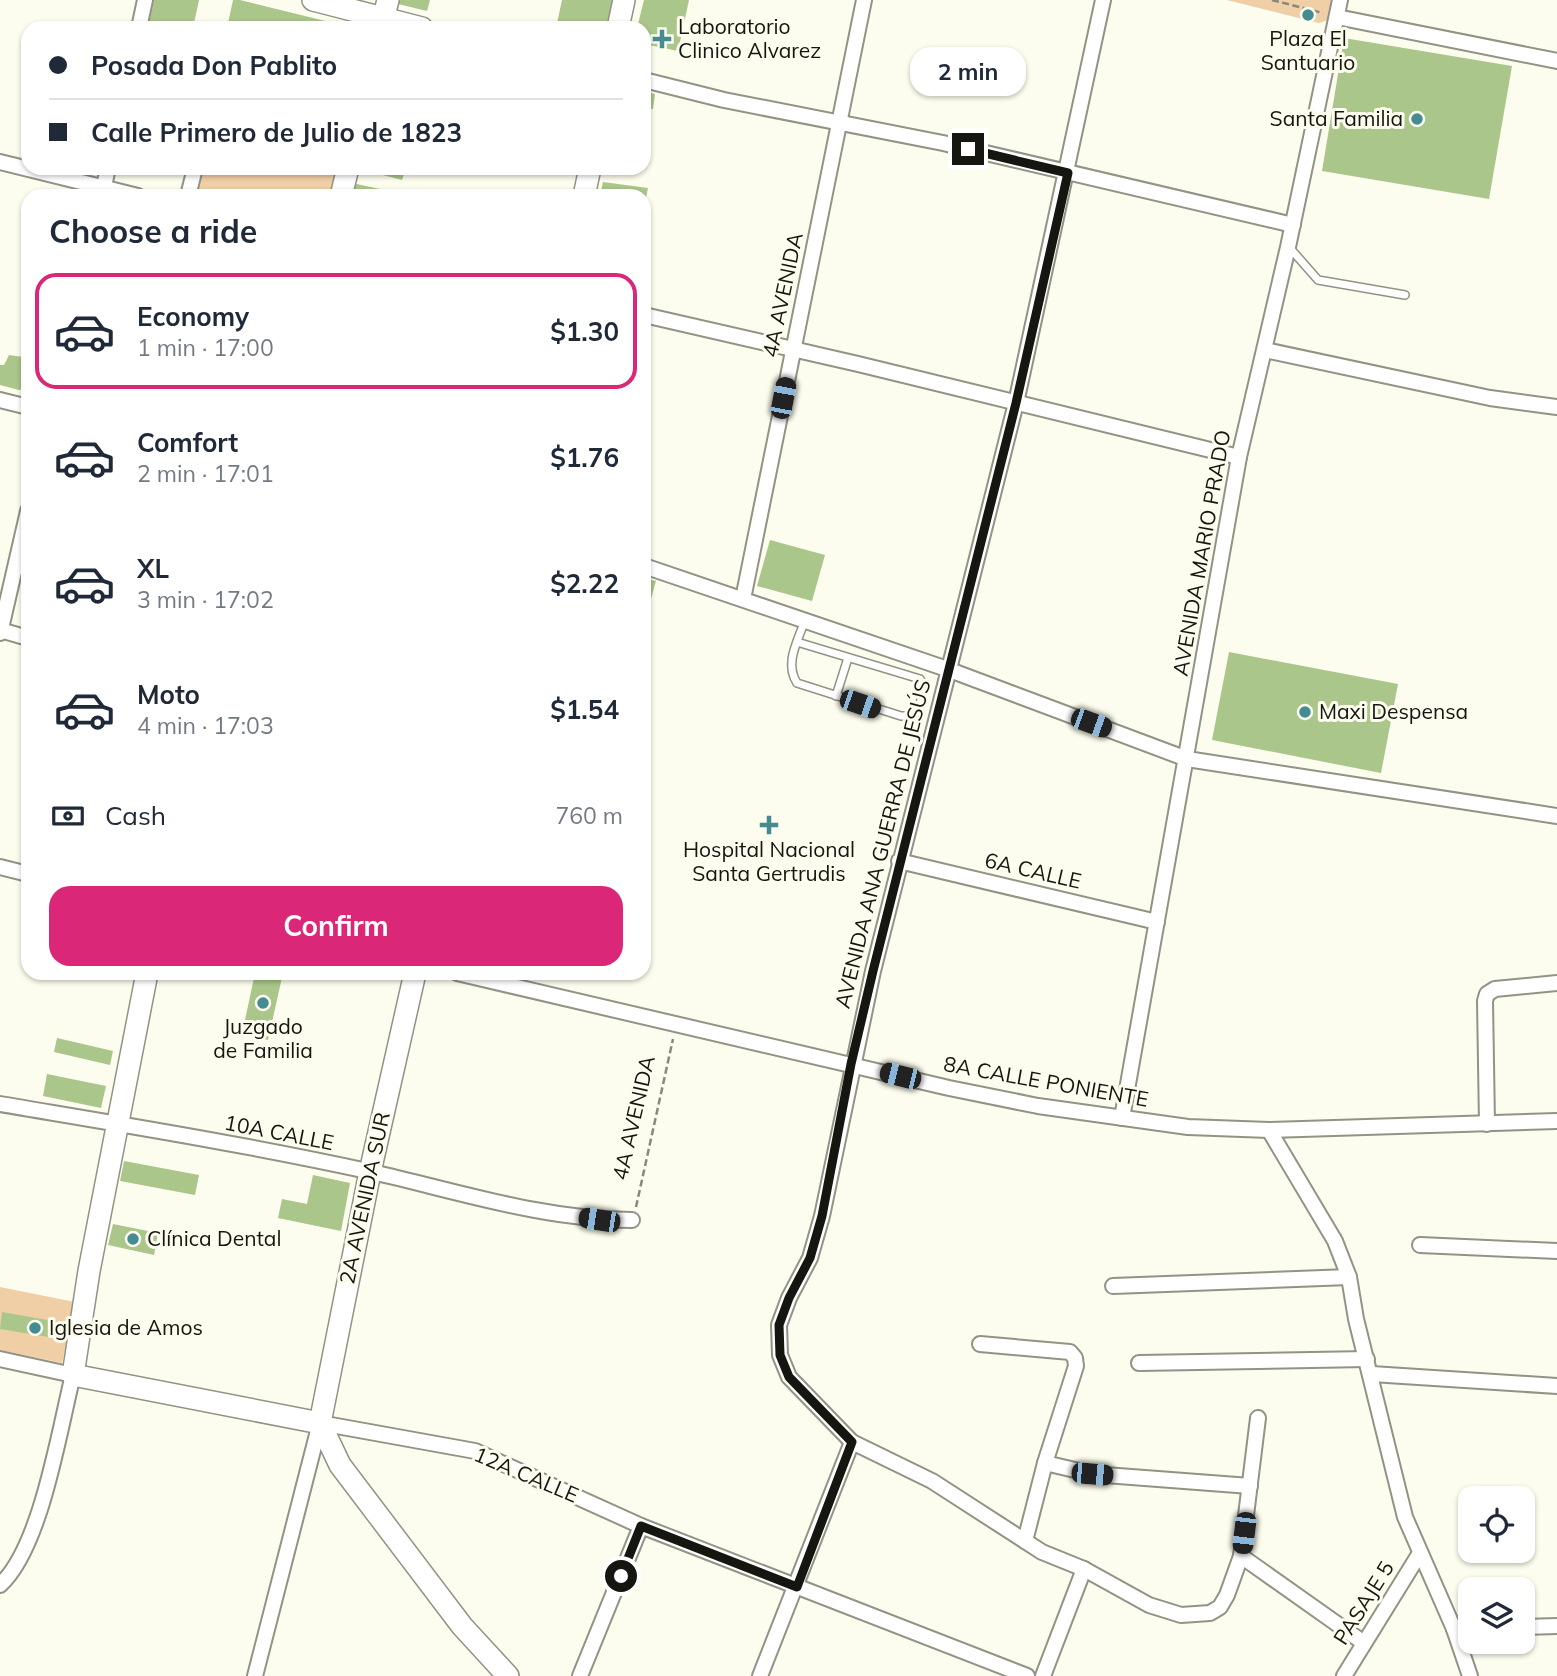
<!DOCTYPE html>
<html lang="en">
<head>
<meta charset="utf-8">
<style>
  body { margin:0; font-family:Mulish,sans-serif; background:#f2f2f3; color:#1f2937; height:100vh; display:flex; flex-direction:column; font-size:26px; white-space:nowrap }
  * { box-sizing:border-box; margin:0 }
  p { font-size:23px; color:#747a83 }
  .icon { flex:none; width:38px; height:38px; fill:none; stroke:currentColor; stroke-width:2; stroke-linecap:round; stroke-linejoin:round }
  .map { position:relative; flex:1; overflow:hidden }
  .details { position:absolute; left:21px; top:189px; width:630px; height:791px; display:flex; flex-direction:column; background:#fff; border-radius:21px; box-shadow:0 2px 5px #0004 }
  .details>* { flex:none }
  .banner { position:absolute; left:21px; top:21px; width:630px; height:154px; border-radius:21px; box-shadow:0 2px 5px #0004; display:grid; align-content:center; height:154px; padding:0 28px; background:#fff }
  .buttons { position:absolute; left:1458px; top:1486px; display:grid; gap:14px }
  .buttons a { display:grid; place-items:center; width:77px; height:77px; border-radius:14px; background:#fff; box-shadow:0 2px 5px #0004; font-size:35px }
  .end { position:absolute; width:32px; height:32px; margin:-16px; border:9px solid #151610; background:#fff; box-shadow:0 0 0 4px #fff }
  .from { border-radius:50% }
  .bubble { position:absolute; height:49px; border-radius:21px; background:#fff; box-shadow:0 2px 5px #0004; font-size:23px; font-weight:700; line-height:49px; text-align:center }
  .car { position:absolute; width:21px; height:42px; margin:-21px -10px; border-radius:9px; box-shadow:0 0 5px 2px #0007; background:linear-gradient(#222 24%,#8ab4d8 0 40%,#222 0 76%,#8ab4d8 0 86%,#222 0) }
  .banner b { display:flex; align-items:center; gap:24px; height:66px; font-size:26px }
  .banner b+b { border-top:2px solid #e0e1e3 }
  .banner i { width:18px; height:18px; background:#1f2937 }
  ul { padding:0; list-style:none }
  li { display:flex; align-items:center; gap:21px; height:116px; margin:0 14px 10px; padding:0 14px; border:4px solid transparent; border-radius:21px }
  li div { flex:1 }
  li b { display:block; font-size:26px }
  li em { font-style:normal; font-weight:700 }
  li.selected { border-color:#db2777 }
  li>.icon { width:63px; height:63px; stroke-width:1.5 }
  h2 { padding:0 28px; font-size:32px; line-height:84px }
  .pay { display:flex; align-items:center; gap:18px; height:77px; padding:0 28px; font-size:26px }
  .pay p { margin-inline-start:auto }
  .button { display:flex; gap:14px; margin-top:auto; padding:14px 28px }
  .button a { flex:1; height:80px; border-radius:21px; background:#db2777; color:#fff; font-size:28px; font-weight:700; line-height:80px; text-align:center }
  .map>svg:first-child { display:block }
  .green { fill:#f0cfa6 }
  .building { fill:#aac68a }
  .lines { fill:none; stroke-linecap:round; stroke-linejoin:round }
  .lane-casing { stroke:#929385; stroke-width:10 }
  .street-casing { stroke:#929385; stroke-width:18 }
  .secondary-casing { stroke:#929385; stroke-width:24 }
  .path { stroke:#87887e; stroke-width:2.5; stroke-dasharray:7 3.5; stroke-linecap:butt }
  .lane { stroke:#fff; stroke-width:7 }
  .street { stroke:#fff; stroke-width:14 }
  .secondary { stroke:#fff; stroke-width:21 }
  .route { stroke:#151610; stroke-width:9 }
  .poi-dot { fill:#448b92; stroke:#fcfdee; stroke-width:2.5 }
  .labels { text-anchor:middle; stroke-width:6; stroke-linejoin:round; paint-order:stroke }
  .poi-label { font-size:21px; fill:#151610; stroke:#fcfdee; text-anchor:start }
  .street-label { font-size:21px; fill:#151610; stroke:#fcfdee }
</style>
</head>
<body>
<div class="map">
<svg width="1557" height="1676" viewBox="0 0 1557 1676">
  <rect width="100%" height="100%" fill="#fcfdee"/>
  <g class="green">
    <polygon points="1227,0 1335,0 1333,9 1557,54 1557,67 1328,20 1319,23"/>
    <polygon points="201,168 340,168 334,196 195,196"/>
    <polygon points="0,1287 75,1302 62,1363 0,1350"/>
  </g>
  <g class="building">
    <polygon points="154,0 199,0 193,28 148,28"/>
    <polygon points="233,0 240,0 354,28 227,28"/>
    <polygon points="394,0 430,0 427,11 394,3"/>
    <polygon points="562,0 614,0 607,28 556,28"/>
    <polygon points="644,0 689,0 678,51 644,44 644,28 637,28"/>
    <polygon points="1344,38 1512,66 1489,199 1322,171"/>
    <polygon points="644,91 655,94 653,109 644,108"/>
    <polygon points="356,168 406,168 402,180"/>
    <polygon points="603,182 648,188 645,203 644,196 600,196"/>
    <polygon points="352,183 408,195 408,196 350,196"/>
    <polygon points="24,349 28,350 28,383 25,389 19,390 0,385 0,365 4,365 9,355 23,357"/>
    <polygon points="770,540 825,555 812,601 757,586"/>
    <polygon points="644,578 656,581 645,620 644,620"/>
    <polygon points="1229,652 1398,684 1381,773 1212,740"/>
    <polygon points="255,973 283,973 268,1040 242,1034"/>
    <polygon points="57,1038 113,1051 110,1065 54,1052"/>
    <polygon points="47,1074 106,1086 101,1108 43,1096"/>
    <polygon points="124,1161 199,1175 195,1195 120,1181"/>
    <polygon points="313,1175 350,1183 341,1231 278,1218 282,1199 307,1204"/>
    <polygon points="113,1224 158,1233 154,1255 108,1245"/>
    <polygon points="2,1312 70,1324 67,1340 0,1329"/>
  </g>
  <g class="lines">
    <g class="lane-casing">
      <g id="lane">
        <polyline points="1289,247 1318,280 1405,295"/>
        <path d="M797,642L920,679L923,684L920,706L909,716H901L797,683C784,663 798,641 805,620"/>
        <polyline points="836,696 848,658"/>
      </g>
    </g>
    <g class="street-casing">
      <g id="street">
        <polyline points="1103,0 1016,403 873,971 822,1216 810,1258 789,1298 779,1325 780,1355 789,1377 852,1442 932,1481 1042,1552 1084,1569 1149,1605 1181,1615 1210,1613 1220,1607 1227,1595 1241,1556 1258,1418"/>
        <polyline points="1337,17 1557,61"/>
        <polyline points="139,28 145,0"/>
        <polyline points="644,80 724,100 943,143 1293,225"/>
        <polyline points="0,162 138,196"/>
        <polyline points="102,195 108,168"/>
        <polyline points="188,196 195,168"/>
        <polyline points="644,315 858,364 1239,457"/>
        <polyline points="1265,350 1490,398 1557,407"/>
        <polyline points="0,400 28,407"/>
        <polyline points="644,566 947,669 1187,759 1557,816"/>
        <polyline points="743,599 864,0"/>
        <polyline points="0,630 28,638"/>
        <polyline points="0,633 28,511"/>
        <polyline points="899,861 1157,922"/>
        <polyline points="0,867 28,874"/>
        <polyline points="457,973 949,1088 1038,1106 1188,1127 1269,1130 1557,1121"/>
        <path d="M0,1104C124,1125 249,1145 372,1172C457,1191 544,1220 632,1220"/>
        <polyline points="1122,1118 1239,457 1288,247 1340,0"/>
        <polyline points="1487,1124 1485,1001 1487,994 1495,989 1557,983"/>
        <polyline points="1269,1130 1335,1241 1349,1277 1356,1319 1405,1517 1454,1629 1470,1676"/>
        <polyline points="1420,1245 1557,1251"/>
        <polyline points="1113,1286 1349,1277"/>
        <polyline points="980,1344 1070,1352 1075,1358 1076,1366 1045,1463 1025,1541"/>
        <path d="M0,1359L73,1375C59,1431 41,1548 0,1585"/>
        <polyline points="1139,1363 1367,1359"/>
        <polyline points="1372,1374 1557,1386"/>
        <polyline points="1045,1463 1092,1474 1250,1486"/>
        <polyline points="1241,1556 1364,1643"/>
        <polyline points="1522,1627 1557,1626"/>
        <polyline points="1454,1629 1470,1629"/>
        <polyline points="255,1676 320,1423 475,1451 641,1526 1027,1676"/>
        <polyline points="580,1676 641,1526"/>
        <polyline points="760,1676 852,1442"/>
        <polyline points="1043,1676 1084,1569"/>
        <polyline points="1344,1676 1420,1553"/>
      </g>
    </g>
    <g class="secondary-casing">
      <g id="secondary">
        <polyline points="313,0 422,28"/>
        <polyline points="381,28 388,0"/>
        <polyline points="618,28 624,0"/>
        <polyline points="341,196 348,168"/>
        <polyline points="584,196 590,168"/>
        <polyline points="147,973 89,1271 73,1375 320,1423"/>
        <polyline points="320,1423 370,1172 415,973"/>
        <polyline points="320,1423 340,1465 462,1626 508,1676"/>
      </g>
    </g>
    <g class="path">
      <polyline points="1272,0 1323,13"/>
      <polyline points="636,1207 673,1039"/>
    </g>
    <use href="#lane" class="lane"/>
    <use href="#street" class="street"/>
    <use href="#secondary" class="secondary"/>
  </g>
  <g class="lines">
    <polyline class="route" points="621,1576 641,1526 797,1587 852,1442 789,1377 780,1355 779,1325 789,1298 810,1258 822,1216 851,1064 873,971 1016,403 1068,173 968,149"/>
  </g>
  <g class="poi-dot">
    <circle cx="1308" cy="15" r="7"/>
    <path d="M658.5 28.5h7v7h7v7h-7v7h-7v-7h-7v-7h7z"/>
    <circle cx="1417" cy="119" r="7"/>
    <circle cx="1305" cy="712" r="7"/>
    <path d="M765.5 814.5h7v7h7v7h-7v7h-7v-7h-7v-7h7z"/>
    <circle cx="263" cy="1003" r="7"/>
    <circle cx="133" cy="1239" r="7"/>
    <circle cx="35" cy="1328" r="7"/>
  </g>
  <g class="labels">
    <g class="poi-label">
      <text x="678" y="34">Laboratorio<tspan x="678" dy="24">Clinico Alvarez</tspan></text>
      <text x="1308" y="46" text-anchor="middle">Plaza El<tspan x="1308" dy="24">Santuario</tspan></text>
      <text x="1403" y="126" text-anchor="end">Santa Familia</text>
      <text x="1319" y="719">Maxi Despensa</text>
      <text x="769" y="857" text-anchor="middle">Hospital Nacional<tspan x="769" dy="24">Santa Gertrudis</tspan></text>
      <text x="263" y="1034" text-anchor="middle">Juzgado<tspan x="263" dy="24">de Familia</tspan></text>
      <text x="147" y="1246">Clínica Dental</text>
      <text x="49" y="1335">Iglesia de Amos</text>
    </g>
    <g class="street-label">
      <text transform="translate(783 295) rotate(-78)" y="7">4A AVENIDA</text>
      <text transform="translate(1202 553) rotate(-80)" y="7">AVENIDA MARIO PRADO</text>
      <text transform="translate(883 844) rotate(-76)" y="7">AVENIDA ANA GUERRA DE JESÚS</text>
      <text transform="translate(1033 871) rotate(13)" y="7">6A CALLE</text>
      <text transform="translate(1046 1082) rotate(10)" y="7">8A CALLE PONIENTE</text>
      <text transform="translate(634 1118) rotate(-77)" y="7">4A AVENIDA</text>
      <text transform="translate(279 1133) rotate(11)" y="7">10A CALLE</text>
      <text transform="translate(365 1198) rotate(-78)" y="7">2A AVENIDA SUR</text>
      <text transform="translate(526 1475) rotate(23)" y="7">12A CALLE</text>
      <text transform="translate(1364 1603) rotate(-58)" y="7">PASAJE 5</text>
    </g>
  </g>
</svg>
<div class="buttons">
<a><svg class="icon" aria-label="locate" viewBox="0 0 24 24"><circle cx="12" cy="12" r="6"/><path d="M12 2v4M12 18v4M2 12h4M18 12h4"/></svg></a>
<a><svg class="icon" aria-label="layers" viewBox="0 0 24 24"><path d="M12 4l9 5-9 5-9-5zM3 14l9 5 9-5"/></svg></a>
</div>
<i class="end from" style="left:621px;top:1576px"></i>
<i class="end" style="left:968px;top:149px"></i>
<div class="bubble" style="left:910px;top:47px;width:116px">2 min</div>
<i class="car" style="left:783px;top:398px;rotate:11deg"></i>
<i class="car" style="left:860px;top:704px;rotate:109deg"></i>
<i class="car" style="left:1091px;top:723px;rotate:110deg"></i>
<i class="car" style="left:900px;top:1076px;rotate:284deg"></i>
<i class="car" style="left:599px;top:1220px;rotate:279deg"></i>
<i class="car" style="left:1092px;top:1474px;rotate:95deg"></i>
<i class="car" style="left:1244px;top:1533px;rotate:187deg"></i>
<div class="banner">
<b><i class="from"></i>Posada Don Pablito</b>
<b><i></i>Calle Primero de Julio de 1823</b>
</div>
<section class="details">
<h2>Choose a ride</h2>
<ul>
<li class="selected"><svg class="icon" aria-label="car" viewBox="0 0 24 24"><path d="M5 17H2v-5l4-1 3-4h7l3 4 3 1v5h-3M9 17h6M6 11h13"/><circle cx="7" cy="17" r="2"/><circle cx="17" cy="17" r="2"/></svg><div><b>Economy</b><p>1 min · 17:00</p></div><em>$1.30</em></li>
<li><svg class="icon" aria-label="car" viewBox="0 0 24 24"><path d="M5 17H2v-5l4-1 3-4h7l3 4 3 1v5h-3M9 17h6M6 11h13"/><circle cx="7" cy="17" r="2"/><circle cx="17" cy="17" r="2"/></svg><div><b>Comfort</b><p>2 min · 17:01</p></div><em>$1.76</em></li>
<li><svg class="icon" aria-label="car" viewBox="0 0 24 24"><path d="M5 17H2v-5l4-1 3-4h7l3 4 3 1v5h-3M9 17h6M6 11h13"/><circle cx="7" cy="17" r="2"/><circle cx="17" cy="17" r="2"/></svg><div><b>XL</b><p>3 min · 17:02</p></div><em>$2.22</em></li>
<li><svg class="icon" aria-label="car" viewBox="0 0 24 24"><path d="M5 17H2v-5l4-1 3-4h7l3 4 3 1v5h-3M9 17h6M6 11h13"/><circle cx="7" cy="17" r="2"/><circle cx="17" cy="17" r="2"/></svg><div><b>Moto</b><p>4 min · 17:03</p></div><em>$1.54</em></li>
</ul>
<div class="pay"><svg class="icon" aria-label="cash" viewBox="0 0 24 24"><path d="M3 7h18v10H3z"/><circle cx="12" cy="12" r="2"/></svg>Cash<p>760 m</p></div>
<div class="button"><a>Confirm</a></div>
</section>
</div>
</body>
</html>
